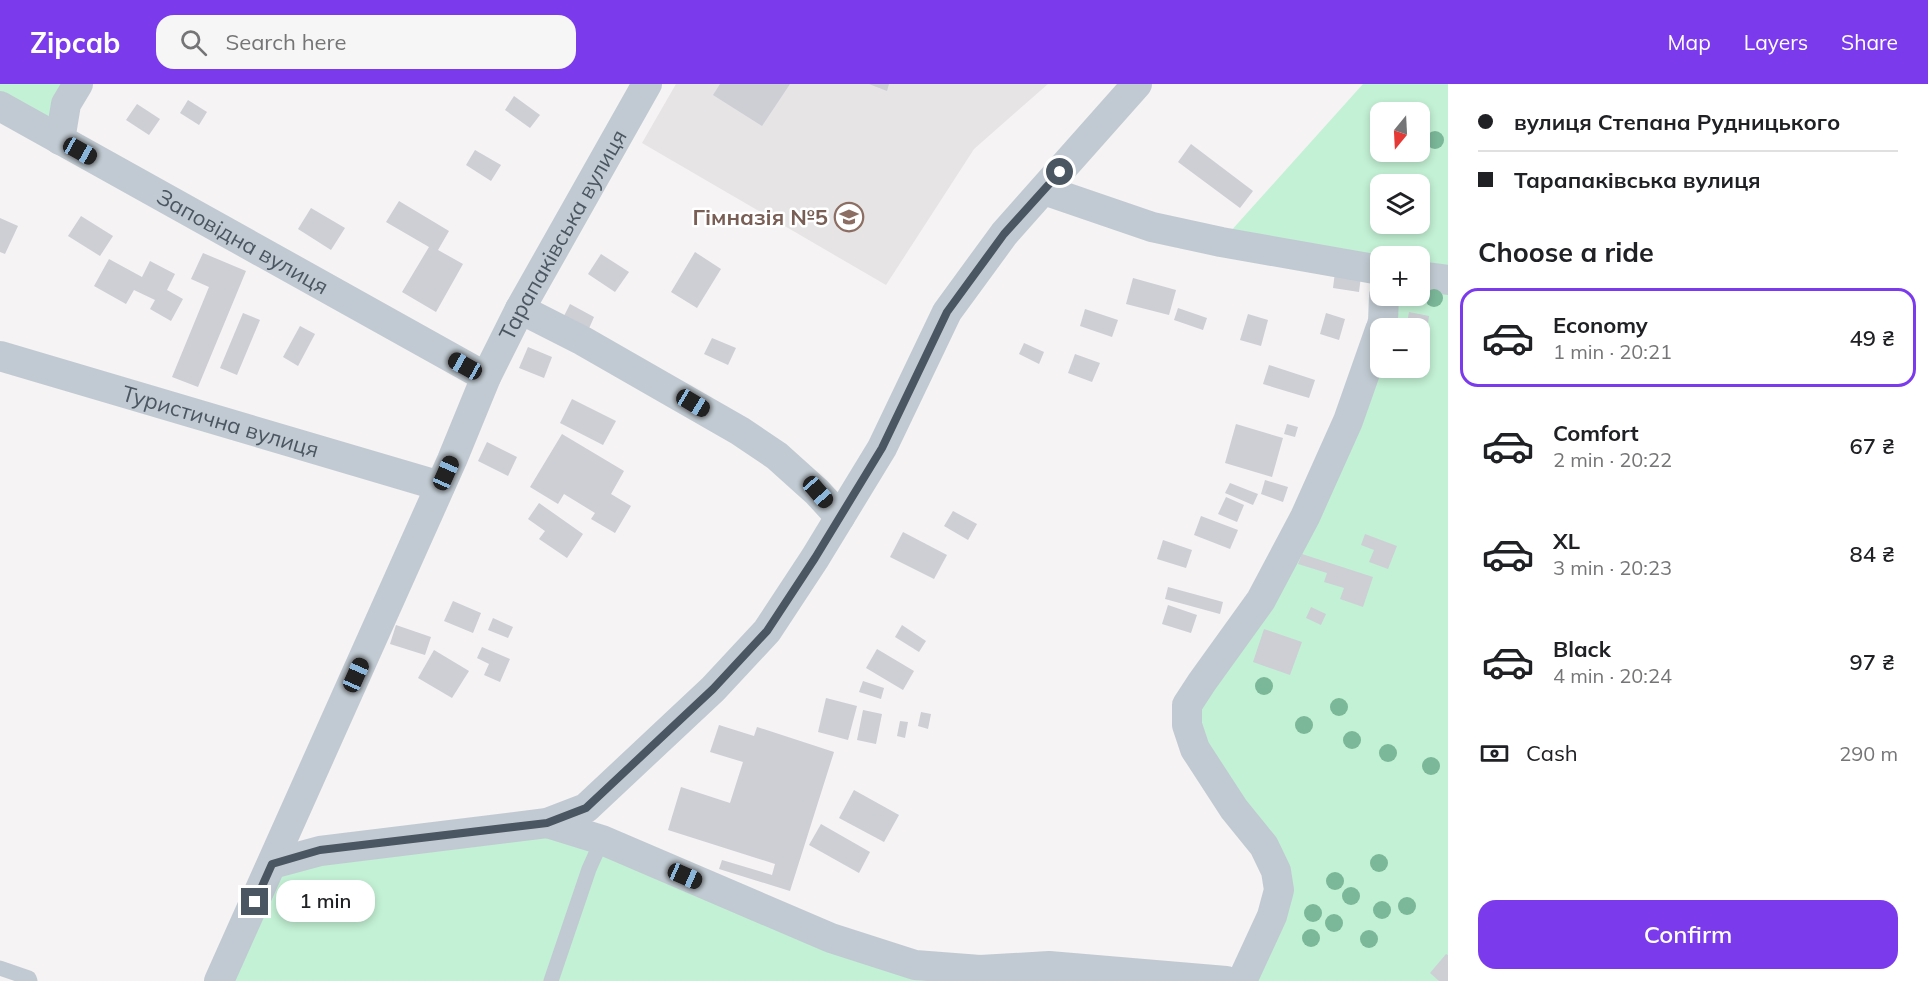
<!DOCTYPE html>
<html lang="en">
<head>
<meta charset="utf-8">
<style>
  body { margin:0; font-family:Mulish,sans-serif; background:#f6f6f6; color:#202124; height:100vh; display:flex; flex-direction:column; font-size:22px; white-space:nowrap }
  * { box-sizing:border-box; margin:0 }
  p { font-size:20px; color:#757577 }
  .icon { flex:none; width:33px; height:33px; fill:none; stroke:currentColor; stroke-width:2; stroke-linecap:round; stroke-linejoin:round }
  .map { position:relative; flex:1; overflow:hidden }
  .sheet { display:flex; flex-direction:column; background:#fff; width:480px }
  .sheet>* { flex:none }
  .top-card { display:grid; align-content:center; height:132px; padding:0 30px; background:#fff }
  .needle { width:39px; rotate:198deg }
  .buttons { position:absolute; left:1370px; top:18px; display:grid; gap:12px }
  .buttons a { display:grid; place-items:center; width:60px; height:60px; border-radius:12px; background:#fff; box-shadow:0 3px 9px #0003; font-size:30px }
  .end { position:absolute; width:27px; height:27px; margin:-14px; border:8px solid #4a5661; background:#fff; box-shadow:0 0 0 3px #fff }
  .from { border-radius:50% }
  .bubble { position:absolute; height:42px; border-radius:18px; background:#fff; box-shadow:0 3px 9px #0003; font-size:20px; font-weight:600; line-height:42px; text-align:center }
  .car { position:absolute; width:18px; height:36px; margin:-18px -9px; border-radius:8px; box-shadow:0 0 4px 2px #0007; background:linear-gradient(#222 24%,#8ab4d8 0 40%,#222 0 76%,#8ab4d8 0 86%,#222 0) }
  .top-card b { display:flex; align-items:center; gap:21px; height:57px; font-size:22px }
  .top-card b+b { border-top:2px solid #e0e0e0 }
  .top-card i { width:15px; height:15px; background:#202124 }
  ul { padding:0; list-style:none }
  li { display:flex; align-items:center; gap:18px; height:99px; margin:0 12px 9px; padding:0 18px; border:3px solid transparent; border-radius:18px }
  li div { flex:1 }
  li b { display:block; font-size:22px }
  li em { font-style:normal; font-weight:600 }
  li.selected { border-color:#7c3aed }
  li>.icon { width:54px; height:54px; stroke-width:1.5 }
  h2 { padding:0 30px; font-size:27px; line-height:72px }
  .pay { display:flex; align-items:center; gap:15px; height:66px; padding:0 30px; font-size:22px }
  .pay p { margin-inline-start:auto }
  .primary-button { display:flex; gap:12px; margin-top:auto; padding:12px 30px }
  .primary-button a { flex:1; height:69px; border-radius:18px; background:#7c3aed; color:#fff; font-size:24px; font-weight:600; line-height:69px; text-align:center }
  header { display:flex; align-items:center; gap:36px; box-sizing:border-box; height:84px; padding:0 30px; background:#7c3aed; color:#fff }
  header strong { font-size:28px }
  nav { display:flex; gap:33px; margin-inline-start:auto; font-size:21px }
  .search { width:420px; height:54px; background:#f6f6f6; display:flex; align-items:center; gap:15px; box-sizing:border-box; padding:0 21px; border-radius:18px; color:#757577; font-size:22px }
  main { display:flex; flex:1; min-height:0 }
  .map>svg:first-child { display:block }
  .education { fill:#e6e4e5 }
  .green { fill:#c3f1d5; fill-rule:evenodd }
  .building { fill:#cdcfd5 }
  .lines { fill:none; stroke-linecap:round; stroke-linejoin:round }
  .lane { stroke:#c1cad2; stroke-width:15 }
  .street { stroke:#c1cad2; stroke-width:30 }
  .tree { fill:#7bb799 }
  .route { stroke:#4a5661; stroke-width:8 }
  .labels { text-anchor:middle; stroke-width:5; stroke-linejoin:round; paint-order:stroke }
  .education-label { font-size:22px; font-weight:bold; fill:#785e54; stroke:#fff; text-anchor:end }
  .street-label { font-size:22px; fill:#4a5661; stroke:#fff }
</style>
</head>
<body>
<header>
<strong>Zipcab</strong>
<div class="search"><svg class="icon" aria-label="search" viewBox="0 0 24 24"><circle cx="10" cy="10" r="6"/><path d="M15 15l6 6"/></svg>Search here</div>
<nav><a>Map</a><a>Layers</a><a>Share</a></nav>
</header>
<main>
<div class="map">
<svg width="1448" height="897" viewBox="0 0 1448 897">
  <rect width="100%" height="100%" fill="#f5f3f3"/>
  <polygon class="education" points="676,0 1048,0 974,65 886,201 642,59"/>
  <g class="green">
    <polygon points="0,0 78,0 60,56 0,22"/>
    <path d="M1363,0H1448V897H1242L1279,806L1187,621L1380,284H1419V244H1381L1384,212H1419V172H1380L1221,158ZM1380,28H1419V68H1380ZM1380,100H1419V140H1380Z"/>
    <polygon points="547,739 915,881 1226,897 229,897 272,780"/>
  </g>
  <g class="building">
    <polygon points="720,0 790,0 762,42 713,11"/>
    <polygon points="869,0 889,0 887,7"/>
    <polygon points="514,12 540,31 530,44 505,26"/>
    <polygon points="188,16 207,28 199,41 180,29"/>
    <polygon points="137,20 160,35 149,51 126,36"/>
    <polygon points="1191,60 1253,107 1240,124 1178,78"/>
    <polygon points="475,66 501,81 491,97 466,81"/>
    <polygon points="399,117 449,147 438,166 463,180 436,228 402,208 429,163 386,138"/>
    <polygon points="311,124 345,144 331,166 298,145"/>
    <polygon points="81,132 113,152 100,172 68,152"/>
    <polygon points="0,134 18,142 5,170 0,168"/>
    <polygon points="695,168 721,185 697,224 671,208"/>
    <polygon points="203,169 246,187 198,303 172,293 209,203 191,195"/>
    <polygon points="601,170 629,188 615,208 588,190"/>
    <polygon points="109,175 142,193 150,177 175,190 167,206 183,215 171,237 150,225 155,216 134,206 126,220 94,202"/>
    <polygon points="1335,188 1361,192 1359,208 1333,204"/>
    <polygon points="1133,194 1176,206 1169,231 1126,220"/>
    <polygon points="570,220 594,233 587,249 562,236"/>
    <polygon points="1178,224 1207,234 1203,246 1174,236"/>
    <polygon points="1085,225 1118,236 1112,253 1080,242"/>
    <polygon points="1409,228 1429,232 1423,275 1419,275 1419,244 1406,244"/>
    <polygon points="243,229 260,236 237,291 220,284"/>
    <polygon points="1326,229 1345,235 1339,256 1320,250"/>
    <polygon points="1248,230 1268,236 1261,262 1240,256"/>
    <polygon points="300,242 315,250 298,282 283,273"/>
    <polygon points="712,254 736,264 728,281 704,270"/>
    <polygon points="1024,259 1044,268 1039,280 1019,270"/>
    <polygon points="528,263 552,273 544,294 519,284"/>
    <polygon points="1075,270 1100,279 1092,298 1068,289"/>
    <polygon points="1269,281 1315,296 1309,314 1263,300"/>
    <polygon points="572,315 616,337 603,361 560,339"/>
    <polygon points="1236,340 1283,354 1272,393 1225,379"/>
    <polygon points="1287,340 1298,343 1295,353 1284,350"/>
    <polygon points="562,350 624,387 611,410 631,422 615,449 591,435 595,429 564,410 558,420 530,403"/>
    <polygon points="487,358 517,373 508,392 478,377"/>
    <polygon points="1265,396 1288,403 1283,418 1261,410"/>
    <polygon points="1230,399 1258,410 1253,421 1225,409"/>
    <polygon points="1226,413 1244,421 1237,438 1218,430"/>
    <polygon points="539,419 583,450 567,474 539,455 545,447 528,435"/>
    <polygon points="953,427 977,440 968,456 944,442"/>
    <polygon points="1201,432 1238,446 1230,465 1194,451"/>
    <polygon points="903,448 947,471 934,495 890,473"/>
    <polygon points="1365,450 1397,462 1388,485 1369,478 1374,466 1361,461"/>
    <polygon points="1163,456 1192,466 1186,484 1157,475"/>
    <polygon points="1302,470 1373,493 1363,523 1340,515 1344,504 1324,498 1327,489 1298,480"/>
    <polygon points="1168,503 1223,518 1220,530 1165,515"/>
    <polygon points="453,517 481,529 473,549 444,537"/>
    <polygon points="1168,521 1197,531 1191,549 1162,540"/>
    <polygon points="1311,523 1326,530 1321,541 1306,534"/>
    <polygon points="493,534 513,543 508,554 488,546"/>
    <polygon points="396,541 431,553 425,571 390,560"/>
    <polygon points="902,541 926,557 919,568 895,553"/>
    <polygon points="1264,545 1302,558 1290,591 1253,578"/>
    <polygon points="482,563 510,575 500,598 484,591 489,580 477,574"/>
    <polygon points="877,565 914,587 903,606 866,584"/>
    <polygon points="434,566 469,587 452,614 418,594"/>
    <polygon points="863,597 884,604 881,615 859,608"/>
    <polygon points="826,614 857,622 848,656 818,648"/>
    <polygon points="863,626 882,630 876,660 857,656"/>
    <polygon points="921,628 931,630 928,645 918,642"/>
    <polygon points="900,637 908,638 905,654 897,652"/>
    <polygon points="719,641 754,652 757,643 834,668 790,807 719,785 722,776 772,791 775,780 668,746 681,703 730,719 743,678 710,668"/>
    <polygon points="854,706 899,731 884,758 839,734"/>
    <polygon points="821,740 870,768 859,789 809,761"/>
    <polygon points="1446,870 1448,871 1448,897 1439,897 1430,889"/>
  </g>
  <g class="lines">
    <g class="lane">
      <polyline points="0,884 29,894 30,897"/>
      <polyline points="551,897 589,785 602,756"/>
    </g>
    <g class="street">
      <path id="s1" d="M0,22L486,293"/>
      <polyline points="60,56 66,20 78,0"/>
      <polyline points="1044,106 1152,143 1221,158 1380,186"/>
      <polyline points="1419,192 1448,196"/>
      <polyline points="520,225 583,257 740,347 777,372 817,408 840,433"/>
      <polyline points="1381,244 1383,237 1384,212"/>
      <path id="s2" d="M0,272L440,402"/>
      <polyline points="547,739 602,756 831,854 915,881 980,886 1049,882 1226,897"/>
      <polyline points="272,780 320,767 547,739 586,724 713,605 767,547 815,474 882,364 947,228 1004,150 1137,0"/>
      <path id="s3" d="M219,897L452,376L486,293L520,225L647,0"/>
      <polyline points="1242,897 1272,832 1279,806 1276,787 1264,762 1234,725 1195,665 1187,641 1187,621 1202,598 1261,516 1305,433 1348,337 1380,246"/>
    </g>
  </g>
  <g class="tree">
    <circle cx="1435" cy="56" r="9"/>
    <circle cx="1434" cy="214" r="9"/>
    <circle cx="1264" cy="602" r="9"/>
    <circle cx="1339" cy="623" r="9"/>
    <circle cx="1304" cy="641" r="9"/>
    <circle cx="1352" cy="656" r="9"/>
    <circle cx="1388" cy="669" r="9"/>
    <circle cx="1431" cy="682" r="9"/>
    <circle cx="1379" cy="779" r="9"/>
    <circle cx="1335" cy="797" r="9"/>
    <circle cx="1351" cy="812" r="9"/>
    <circle cx="1407" cy="822" r="9"/>
    <circle cx="1382" cy="826" r="9"/>
    <circle cx="1313" cy="829" r="9"/>
    <circle cx="1334" cy="839" r="9"/>
    <circle cx="1311" cy="854" r="9"/>
    <circle cx="1369" cy="855" r="9"/>
  </g>
  <g class="lines">
    <polyline class="route" points="255,818 272,780 320,766 547,739 586,724 713,605 767,547 815,474 882,364 947,228 1004,150 1060,88"/>
  </g>
  <defs>
    <g id="school-ring" transform="scale(1.5)"><circle r="9.5" fill="#fff" stroke="#8d6e63" stroke-width="1.5"/><path d="M0-5L7-2L0 1L-7-2ZM-4 1L0 2.5L4 1V4Q0 6-4 4Z" fill="#8d6e63"/></g>
  </defs>
  <g fill-rule="evenodd">
    <use href="#school-ring" x="849" y="133"/>
  </g>
  <g class="labels">
    <g class="education-label">
      <text x="828" y="141">Гімназія №5</text>
    </g>
    <g class="street-label">
      <text dy="8" stroke="none"><textPath href="#s3" startOffset="822">Тарапаківська вулиця</textPath></text>
      <text dy="8" stroke="none"><textPath href="#s1" startOffset="278">Заповідна вулиця</textPath></text>
      <text dy="8" stroke="none"><textPath href="#s2" startOffset="230">Туристична вулиця</textPath></text>
    </g>
  </g>
</svg>
<div class="buttons">
<a><svg class="needle" viewBox="-14 -14 28 28"><path d="M0-13l5 13h-10z" fill="#e53935"/><path d="M0 13l5-13h-10z" fill="#757577"/></svg></a>
<a><svg class="icon" aria-label="layers" viewBox="0 0 24 24"><path d="M12 4l9 5-9 5-9-5zM3 14l9 5 9-5"/></svg></a>
<a>+</a>
<a>−</a>
</div>
<i class="end from" style="left:1060px;top:88px"></i>
<i class="end" style="left:255px;top:818px"></i>
<div class="bubble" style="left:276px;top:796px;width:99px">1 min</div>
<i class="car" style="left:80px;top:67px;rotate:119deg"></i>
<i class="car" style="left:465px;top:282px;rotate:299deg"></i>
<i class="car" style="left:693px;top:319px;rotate:121deg"></i>
<i class="car" style="left:446px;top:389px;rotate:24deg"></i>
<i class="car" style="left:818px;top:408px;rotate:139deg"></i>
<i class="car" style="left:356px;top:591px;rotate:24deg"></i>
<i class="car" style="left:685px;top:792px;rotate:114deg"></i>
</div>
<section class="sheet">
<div class="top-card">
<b><i class="from"></i>вулиця Степана Рудницького</b>
<b><i></i>Тарапаківська вулиця</b>
</div>
<h2>Choose a ride</h2>
<ul>
<li class="selected"><svg class="icon" aria-label="car" viewBox="0 0 24 24"><path d="M5 17H2v-5l4-1 3-4h7l3 4 3 1v5h-3M9 17h6M6 11h13"/><circle cx="7" cy="17" r="2"/><circle cx="17" cy="17" r="2"/></svg><div><b>Economy</b><p>1 min · 20:21</p></div><em>49 ₴</em></li>
<li><svg class="icon" aria-label="car" viewBox="0 0 24 24"><path d="M5 17H2v-5l4-1 3-4h7l3 4 3 1v5h-3M9 17h6M6 11h13"/><circle cx="7" cy="17" r="2"/><circle cx="17" cy="17" r="2"/></svg><div><b>Comfort</b><p>2 min · 20:22</p></div><em>67 ₴</em></li>
<li><svg class="icon" aria-label="car" viewBox="0 0 24 24"><path d="M5 17H2v-5l4-1 3-4h7l3 4 3 1v5h-3M9 17h6M6 11h13"/><circle cx="7" cy="17" r="2"/><circle cx="17" cy="17" r="2"/></svg><div><b>XL</b><p>3 min · 20:23</p></div><em>84 ₴</em></li>
<li><svg class="icon" aria-label="car" viewBox="0 0 24 24"><path d="M5 17H2v-5l4-1 3-4h7l3 4 3 1v5h-3M9 17h6M6 11h13"/><circle cx="7" cy="17" r="2"/><circle cx="17" cy="17" r="2"/></svg><div><b>Black</b><p>4 min · 20:24</p></div><em>97 ₴</em></li>
</ul>
<div class="pay"><svg class="icon" aria-label="cash" viewBox="0 0 24 24"><path d="M3 7h18v10H3z"/><circle cx="12" cy="12" r="2"/></svg>Cash<p>290 m</p></div>
<div class="primary-button"><a>Confirm</a></div>
</section>
</main>
</body>
</html>
